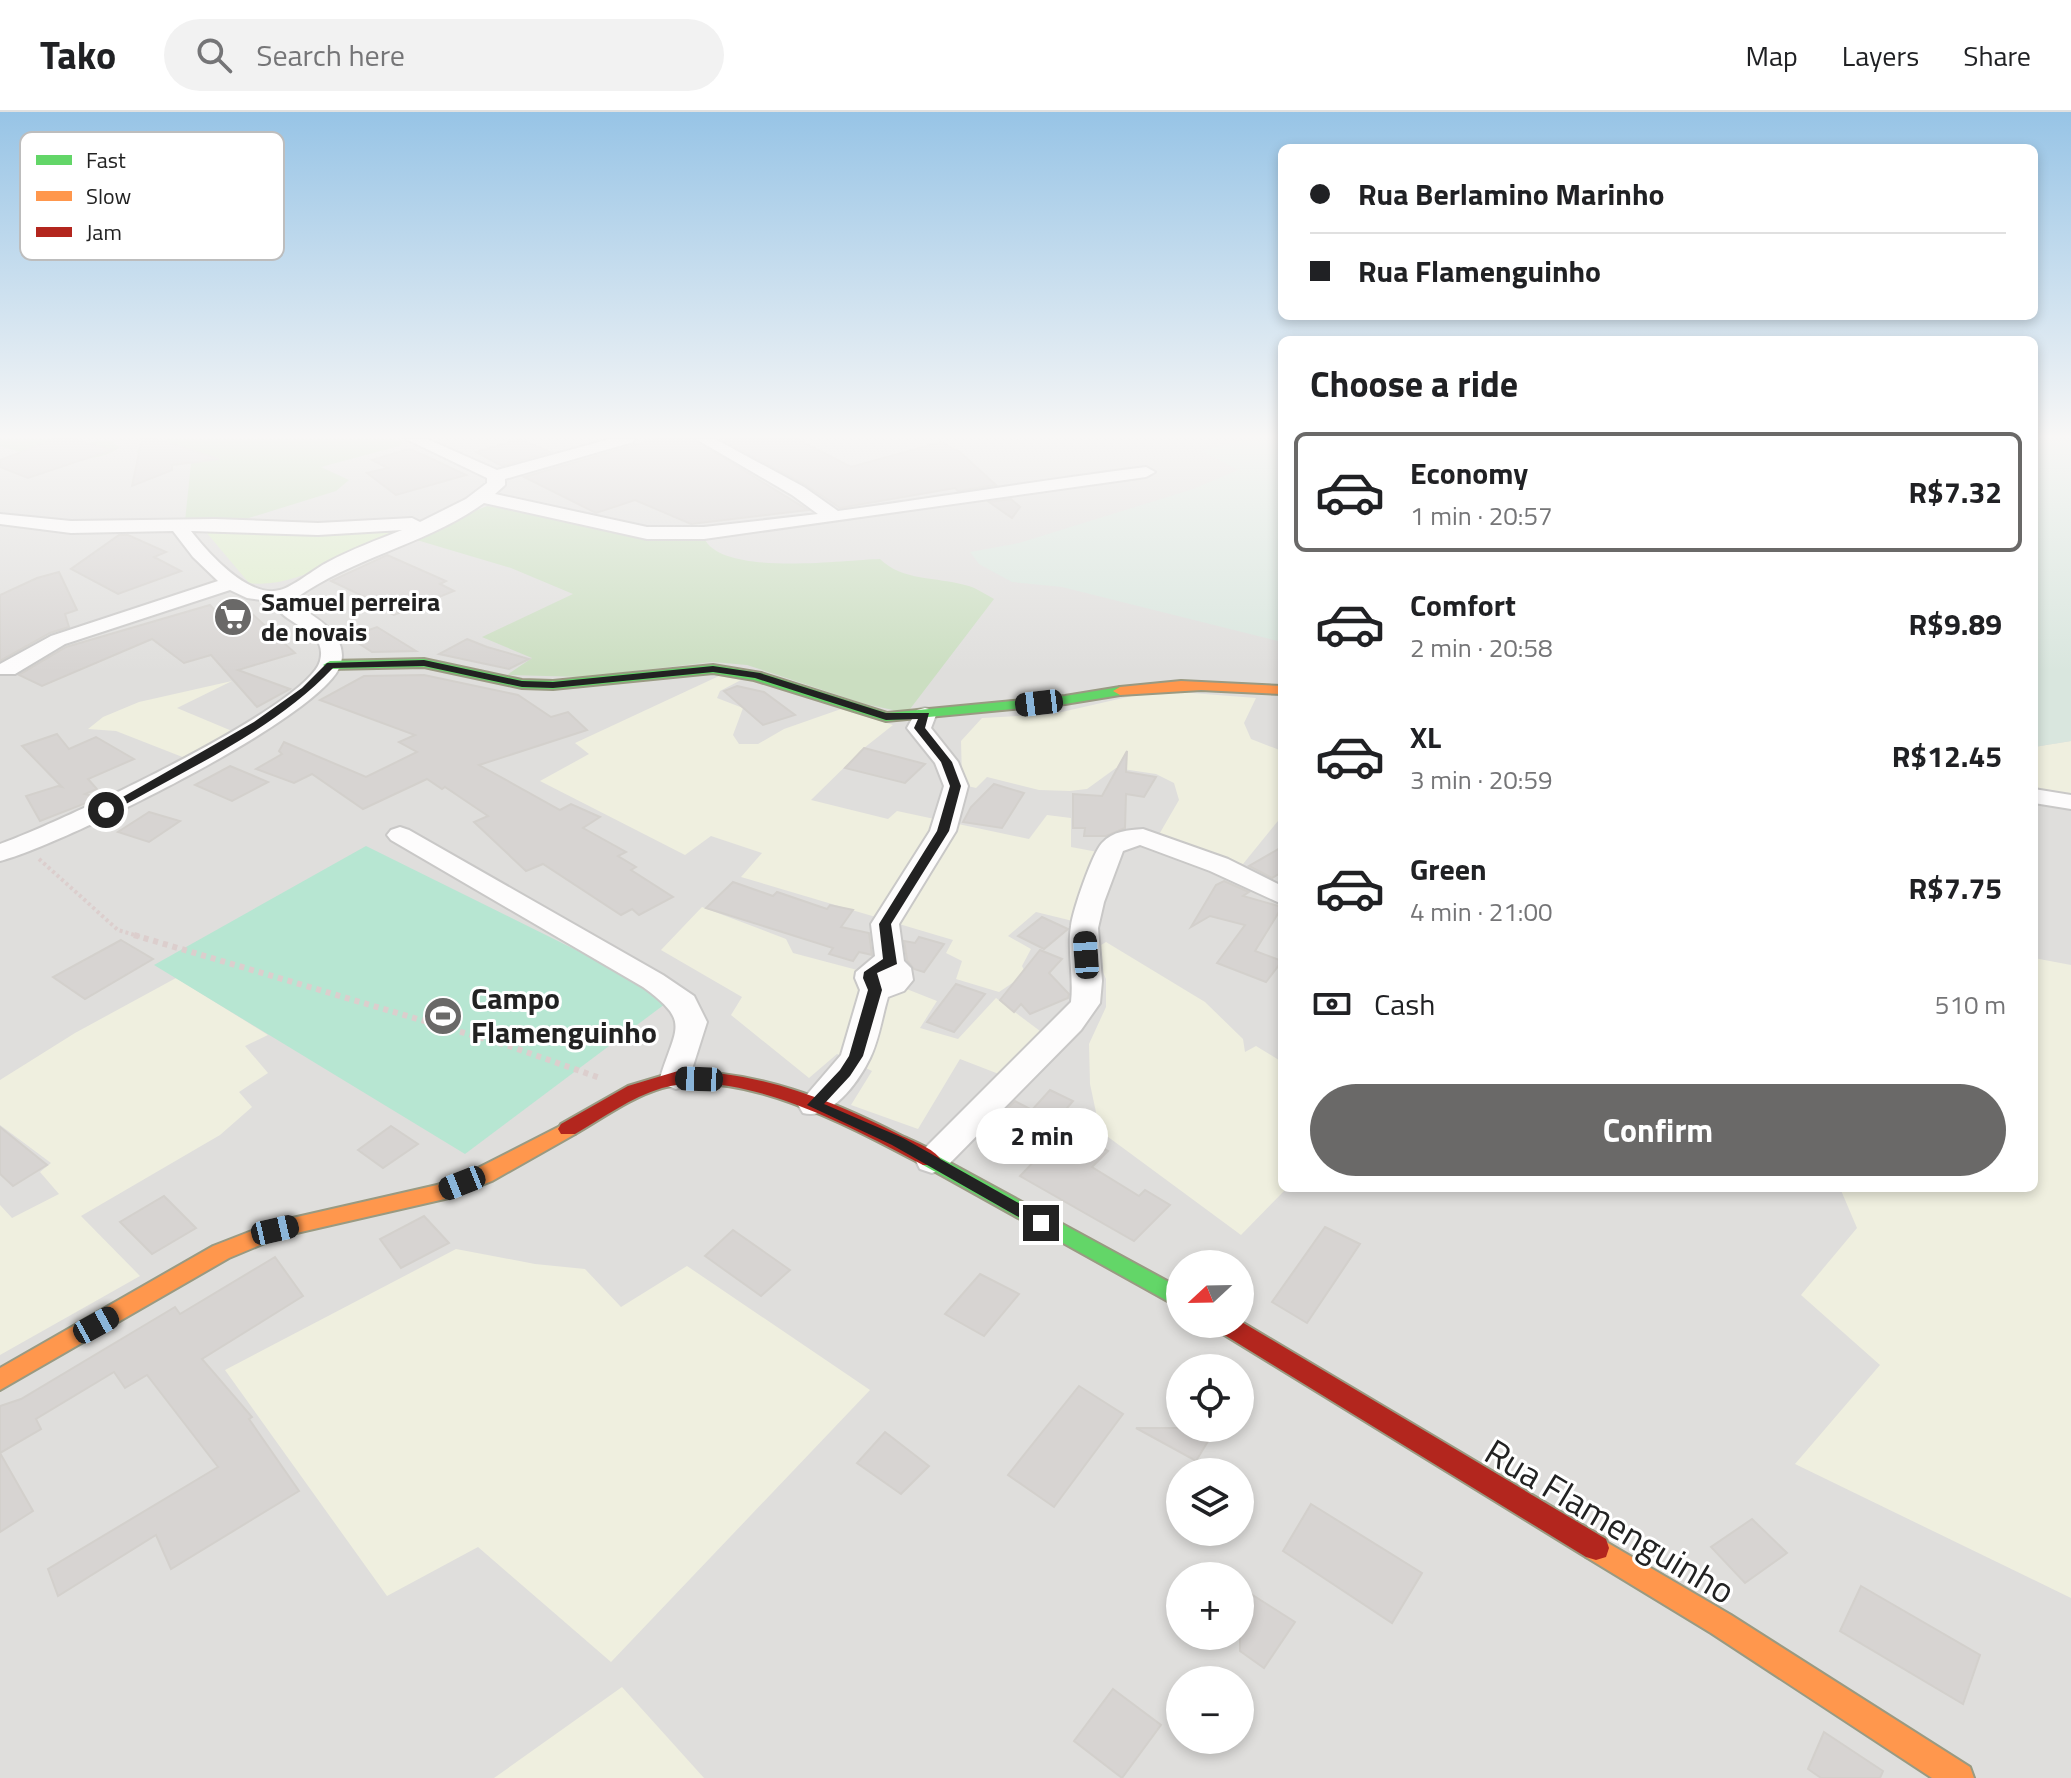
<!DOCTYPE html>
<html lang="en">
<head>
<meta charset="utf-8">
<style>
  body { margin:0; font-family:"Titillium Web",sans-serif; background:#f2f2f2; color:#202124; height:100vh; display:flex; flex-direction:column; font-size:30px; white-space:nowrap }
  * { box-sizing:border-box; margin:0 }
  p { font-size:26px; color:#757577 }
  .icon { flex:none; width:44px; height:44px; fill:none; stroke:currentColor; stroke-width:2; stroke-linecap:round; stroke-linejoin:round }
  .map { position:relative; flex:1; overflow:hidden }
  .drawer { position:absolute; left:1278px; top:224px; width:760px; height:856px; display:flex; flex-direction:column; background:#fff; border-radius:12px; box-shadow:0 4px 12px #0003 }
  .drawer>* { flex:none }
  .hud { position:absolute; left:1278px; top:32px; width:760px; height:176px; border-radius:12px; box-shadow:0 4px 12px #0003; display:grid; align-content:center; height:176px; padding:0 32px; background:#fff }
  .needle { width:52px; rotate:248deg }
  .tools { position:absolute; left:1166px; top:1138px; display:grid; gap:16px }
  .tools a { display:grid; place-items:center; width:88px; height:88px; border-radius:50%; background:#fff; box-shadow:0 4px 12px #0003; font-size:40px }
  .end { position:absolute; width:36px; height:36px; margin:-18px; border:10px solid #222; background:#fff; box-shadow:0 0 0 4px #fff }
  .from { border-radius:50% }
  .bubble { position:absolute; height:56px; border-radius:28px; background:#fff; box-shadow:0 4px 12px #0003; font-size:26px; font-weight:700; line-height:56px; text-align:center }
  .car { position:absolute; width:24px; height:48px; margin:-24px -12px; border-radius:10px; box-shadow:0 0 6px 2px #0007; background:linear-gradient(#222 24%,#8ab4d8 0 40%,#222 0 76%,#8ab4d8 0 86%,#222 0) }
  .hud b { display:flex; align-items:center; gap:28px; height:76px; font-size:30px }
  .hud b+b { border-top:2px solid #e0e0e0 }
  .hud i { width:20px; height:20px; background:#202124 }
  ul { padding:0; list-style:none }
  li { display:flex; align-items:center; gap:24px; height:120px; margin:0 16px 12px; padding:0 16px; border:4px solid transparent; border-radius:12px }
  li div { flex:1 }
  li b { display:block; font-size:30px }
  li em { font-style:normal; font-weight:700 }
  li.selected { border-color:#6a6968 }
  li>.icon { width:72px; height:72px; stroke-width:1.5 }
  h2 { padding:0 32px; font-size:36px; line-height:96px }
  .pay { display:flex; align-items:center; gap:20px; height:88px; padding:0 32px; font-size:30px }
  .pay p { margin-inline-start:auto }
  .button { display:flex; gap:16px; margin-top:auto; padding:16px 32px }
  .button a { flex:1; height:92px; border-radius:48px; background:#6a6968; color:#fff; font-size:32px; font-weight:700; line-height:92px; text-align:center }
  header { display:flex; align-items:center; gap:48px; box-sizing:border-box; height:112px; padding:0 40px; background:#fff; border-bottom:2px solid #e0e0e0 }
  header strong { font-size:38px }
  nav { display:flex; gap:44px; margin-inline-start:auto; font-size:28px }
  .search { width:560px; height:72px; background:#f2f2f2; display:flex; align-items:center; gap:20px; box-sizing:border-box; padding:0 28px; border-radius:44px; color:#757577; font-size:30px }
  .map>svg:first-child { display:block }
  .residential { fill:#dfdedc; fill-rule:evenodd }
  .farmland { fill:#efefdf }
  .grass { fill:#ddeccb }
  .forest { fill:#cbdec1 }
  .wetland { fill:#d9e6de }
  .pitch { fill:#b7e6d2 }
  .building { fill:#d7d4d2; stroke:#d3d0cc; stroke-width:2 }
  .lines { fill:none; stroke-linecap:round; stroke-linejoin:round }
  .street-casing { stroke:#c9c8c7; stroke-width:4 }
  .fast-casing { stroke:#999a82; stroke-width:4 }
  .slow-casing { stroke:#999a82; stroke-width:4 }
  .jam-casing { stroke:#999a82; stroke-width:4 }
  .path-far1 { stroke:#dccecd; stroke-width:4; stroke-dasharray:3 3; stroke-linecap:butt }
  .path { stroke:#dccecd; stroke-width:6; stroke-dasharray:5 5; stroke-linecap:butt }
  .street { fill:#fdfcfc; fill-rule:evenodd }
  .fast { fill:#63d668; fill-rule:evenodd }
  .slow { fill:#ff974d; fill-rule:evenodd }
  .jam { fill:#b3261e; fill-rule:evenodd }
  .route { fill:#222 }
  .labels { text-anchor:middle; stroke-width:6; stroke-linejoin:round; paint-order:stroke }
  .far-poi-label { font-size:26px; font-weight:bold; fill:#222; stroke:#fff; text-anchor:start }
  .poi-label { font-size:30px; font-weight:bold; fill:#222; stroke:#fff; text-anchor:start }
  .near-street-label { font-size:36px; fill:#222; stroke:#fff }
  .key { fill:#fff; stroke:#bdbdbd; stroke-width:2 }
  .key-label { font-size:22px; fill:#222 }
</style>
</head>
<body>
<header>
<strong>Tako</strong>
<div class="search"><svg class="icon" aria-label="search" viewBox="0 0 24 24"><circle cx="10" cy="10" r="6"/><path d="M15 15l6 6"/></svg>Search here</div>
<nav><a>Map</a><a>Layers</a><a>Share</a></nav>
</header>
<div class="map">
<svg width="2071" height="1666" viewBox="0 0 2071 1666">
  <rect width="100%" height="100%" fill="#f0eeeb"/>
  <path class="residential" d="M0,327H1282V1076H2034V327H2071V1666H0ZM1180,1152H1240V1212H1180ZM1180,1256H1240V1316H1180ZM1180,1360H1240V1420H1180ZM1180,1464H1240V1524H1180ZM1180,1568H1240V1628H1180Z"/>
  <g class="farmland">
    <polygon points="719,564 741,568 720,579 717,586 743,596 733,623 739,632 758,632 784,617 841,597 893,613 864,636 811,688 888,707 897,699 1029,727 1047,703 1071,706 1071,735 1103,741 1077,810 1036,800 1008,824 1031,837 1022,854 1026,862 999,880 956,867 962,849 946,841 953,828 741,765 762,741 711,724 685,743 540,669 589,642 575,631"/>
    <polygon points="232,569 177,596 232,619 185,646 116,619 88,617 103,605 139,590"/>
    <polygon points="1179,580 1256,586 1244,611 1251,627 1282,639 1282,704 1243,752 1157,726 1179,688 1174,671 1156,662 1116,656 1087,677 1070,679 1039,678 987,665 976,676 959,672 962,666 961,629 982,606 1053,602 1145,581"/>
    <polygon points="2071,629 2071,688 2034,681 2034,635"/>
    <polygon points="702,795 786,827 793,841 861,859 937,889 920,916 958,927 996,886 1048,925 1004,964 960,947 918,1017 851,993 872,959 837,942 809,966 731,903 742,885 661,838"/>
    <polygon points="1106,830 1205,890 1243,927 1245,940 1256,934 1282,950 1282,1076 1287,1076 1241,1123 1100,1019 1090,972 1089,932 1106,895 1106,867 1093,838"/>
    <polygon points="2034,846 2071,853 2071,1486 1795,1352 1880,1253 1801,1183 1857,1116 1840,1076 2034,1076"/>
    <polygon points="176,866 268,923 245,934 268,961 239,980 252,995 220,1023 81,1104 140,1164 0,1243 0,1093 12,1106 59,1082 40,1060 51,1051 0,1013 0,968 75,921"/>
    <polygon points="456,1137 535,1152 585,1157 621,1195 687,1154 870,1278 611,1550 478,1435 387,1484 225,1258"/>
    <polygon points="622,1575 704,1666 494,1666"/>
  </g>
  <path class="grass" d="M401,417C359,436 295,478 249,471L206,420Z"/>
  <g class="forest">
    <path d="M0,327H55L49,330C69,336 103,327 127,327L113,331L120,335C93,357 31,344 0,334Z"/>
    <polygon points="166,327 396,327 403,330 399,334 321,355 349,368 336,379 233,411 185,409 192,342 195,338 137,341 138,337"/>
    <path d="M487,394L704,426C722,465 842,448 880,447C902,469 937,465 965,473C975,475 985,482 994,487L907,601L865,592L747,553L712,550L583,565L507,563L532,546L482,525L573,482L511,456L410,426Z"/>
  </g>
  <g class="wetland">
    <polygon points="1244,327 1282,327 1282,530 1062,475 1012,470 979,452 970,440 1019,431 1193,377 1238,358 1202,339"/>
    <polygon points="2034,327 2071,327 2071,629 2034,635"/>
  </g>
  <polygon class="pitch" points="366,734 673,886 465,1042 154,853"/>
  <g class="building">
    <polygon points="55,327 73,327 111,338 28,366 0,355 0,348"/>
    <polygon points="142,327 157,327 219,347 172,353 172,358 132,374"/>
    <polygon points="520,327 550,340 502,354 476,340"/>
    <polygon points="656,327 693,327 808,398 691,412 635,388 596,401 524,365"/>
    <polygon points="720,327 797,327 851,355 941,330 960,340 996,373 958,379 955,376 840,396 806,373"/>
    <polygon points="409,337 430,346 466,363 396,383 367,361 388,356 372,348"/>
    <polygon points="1011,387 1020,395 1012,406 989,390"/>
    <polygon points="119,423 128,423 166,440 154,445 181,459 118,482 71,457"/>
    <polygon points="387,443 446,469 440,472 454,479 394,503 359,487 365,485 331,469"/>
    <polygon points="59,460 77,498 65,502 69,515 50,521 0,549 0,483 37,466"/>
    <polygon points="210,493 221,505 241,495 248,498 295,541 238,558 290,577 257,595 211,543 184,551 152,527 42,574 19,563 66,535"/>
    <polygon points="377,515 416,539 372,540 349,525"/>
    <polygon points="467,527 487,535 529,547 509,557 439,542"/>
    <polygon points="424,563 518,583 551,605 568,600 587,618 479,653 560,698 571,692 600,705 583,716 626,740 618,744 636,755 631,758 673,785 639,803 632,797 621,803 543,752 526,759 474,710 488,704 445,675 442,677 427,667 363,697 312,662 294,671 256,657 282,642 279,639 284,630 366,665 417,640 399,630 415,623 320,588 364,564"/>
    <polygon points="737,574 764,580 795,603 763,613 724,579"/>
    <polygon points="57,622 69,637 96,625 134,647 88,667 97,677 85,682 99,686 40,709 26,684 58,674 62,675 22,634"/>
    <polygon points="864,636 925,652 905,671 845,656"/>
    <polygon points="1127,639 1126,660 1156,665 1144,685 1126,682 1125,716 1106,724 1084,724 1085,716 1073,716 1073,682 1102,684"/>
    <polygon points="230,654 268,670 232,689 195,673"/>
    <polygon points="994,672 1024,681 1002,716 963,710 971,695"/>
    <polygon points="149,700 180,709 149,730 118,720"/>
    <polygon points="1282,735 1282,760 1272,766 1249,754"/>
    <polygon points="1224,769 1249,780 1243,784 1282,795 1255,839 1282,849 1266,870 1217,851 1245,813 1210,804 1191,815 1216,773"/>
    <polygon points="733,770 773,784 777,780 827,797 830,793 853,798 841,815 869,821 872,843 859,840 853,849 829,842 833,836 706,796"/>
    <polygon points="1042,805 1068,817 1044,837 1018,824"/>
    <polygon points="919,825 944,832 924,860 914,857 907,848 904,829 915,831"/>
    <polygon points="121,828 153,847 85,887 53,865"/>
    <polygon points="1040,838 1062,847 1049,861 1069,882 1068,886 1030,902 1021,892 1014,900 1000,888"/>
    <polygon points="956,872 985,882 954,920 927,910"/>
    <polygon points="1050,978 1073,989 1055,1010 1108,1039 1092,1055 1139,1084 1145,1078 1170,1093 1134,1129 1020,1064 1043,1040 992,1012 1015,989 1032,998"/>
    <polygon points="391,1014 418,1032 383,1056 358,1038"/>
    <polygon points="0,1015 47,1053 13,1074 0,1062"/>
    <polygon points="164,1084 196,1116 152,1142 120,1110"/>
    <polygon points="424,1104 449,1131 401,1156 380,1127"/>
    <polygon points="1325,1115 1360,1132 1307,1211 1272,1190"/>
    <polygon points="733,1118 790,1158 761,1184 705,1144"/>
    <polygon points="275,1145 303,1184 202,1247 252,1305 249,1307 299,1379 171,1457 156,1423 58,1484 48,1457 218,1355 147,1263 125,1276 114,1260 36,1307 41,1317 0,1341 0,1294 21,1287 175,1195 180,1202"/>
    <polygon points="980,1162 1019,1182 984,1224 945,1202"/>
    <polygon points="1079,1274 1123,1302 1054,1395 1008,1363"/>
    <polygon points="1136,1316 1216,1316 1196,1349"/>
    <polygon points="885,1320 929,1354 901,1382 857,1351"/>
    <polygon points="0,1341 33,1399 0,1420"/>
    <polygon points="1311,1392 1422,1461 1392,1511 1283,1439"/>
    <polygon points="1752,1407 1787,1441 1745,1471 1711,1435"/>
    <polygon points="1861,1474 1980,1543 1963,1592 1840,1519"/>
    <polygon points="1240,1475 1295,1510 1264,1556 1240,1539"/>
    <polygon points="1113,1577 1161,1613 1122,1666 1074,1629"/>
    <polygon points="1824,1620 1883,1659 1880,1666 1821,1666 1808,1657"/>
  </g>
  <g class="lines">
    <g class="street-casing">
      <g id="street">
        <path d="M406,327H427L497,358L610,327H635L633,330L505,367V373L495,382L647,415H704L818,402L792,383L696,327H715L804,375L838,399C941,385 1043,368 1146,355L1155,360L1146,365L704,427H647L484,391C427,432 354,445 296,486L295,492C315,505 348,522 341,551C329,603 57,735 0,749V732C52,714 307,596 320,549C329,515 280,514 275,490L247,486L230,478L65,532L15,562H0V552L51,524L218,469L193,445L173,419L71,421L0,412V402L71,409L215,407L318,411L412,406L420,410L466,387L487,371V366ZM402,418C377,428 352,437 328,450C314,457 293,475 280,478C249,487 208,441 191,419L318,423Z"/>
        <path d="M925,596L933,598L936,603L931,616L958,650L968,674L956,719L899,812L904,849L911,856L913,868L904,879L888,885C882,905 879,928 870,946C859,969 831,1009 803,1001L798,993L841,943L860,878L855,866L856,860L875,844L871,812L930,719L944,674L935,651L907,616L917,598Z"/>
        <polygon points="2034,677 2071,683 2071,697 2034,691"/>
        <path d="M400,715L409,718L663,863L694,884L707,910L687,973L676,977L665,973L660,966C676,914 691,910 643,875L391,728L387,723L391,718Z"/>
        <path d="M1143,717L1228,747L1282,774V792L1210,759L1140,733L1123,739L1104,790L1098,816L1102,869L1100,891L1081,918L944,1057L932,1061L920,1057L916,1049L920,1041L1071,890C1074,864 1067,839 1071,814C1073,798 1092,742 1102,731C1113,719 1128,718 1143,717Z"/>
      </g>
    </g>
    <g class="fast-casing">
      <g id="fast">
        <polygon points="424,547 522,568 553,569 713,553 761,561 887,601 1065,584 1120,575 1127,579 1120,583 1065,592 886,609 754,568 713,561 553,577 522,576 424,555 330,557 323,553 330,549"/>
        <polygon points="930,1040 1180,1176 1180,1196 923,1053 919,1048 923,1043"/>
      </g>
    </g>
    <g class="slow-casing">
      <g id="slow">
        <polygon points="1181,569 1282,574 1282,582 1201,578 1120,583 1113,579 1120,575"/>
        <polygon points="568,1010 575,1012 578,1017 575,1022 492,1069 449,1086 279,1125 229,1146 0,1278 0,1256 213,1134 275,1110 437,1073 476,1057"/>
        <polygon points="1596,1424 1731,1503 1970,1655 1974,1666 1932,1666 1711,1521 1586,1445 1583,1436 1586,1427"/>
      </g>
    </g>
    <g class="jam-casing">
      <g id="jam">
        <path d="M678,959C758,959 829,987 900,1023C912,1029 934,1036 941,1048L937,1053H923C855,1017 741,954 662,976C631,985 603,1006 575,1022H561L558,1017L561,1012L628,974Z"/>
        <polygon points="1240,1209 1606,1427 1609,1436 1606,1445 1596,1448 1586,1445 1218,1219 1214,1212 1240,1212"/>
      </g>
    </g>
    <polyline class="path-far1" points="39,747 118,818 141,825"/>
    <polyline class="path" points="134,823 512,935 600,966"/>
    <use href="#street" class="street"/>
    <use href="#fast" class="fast"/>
    <use href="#slow" class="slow"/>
    <use href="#jam" class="jam"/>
  </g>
  <linearGradient id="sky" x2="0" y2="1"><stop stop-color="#97c4e6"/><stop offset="0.58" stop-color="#f8f7f6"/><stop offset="1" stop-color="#f8f7f6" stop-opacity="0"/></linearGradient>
  <rect width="2071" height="560" fill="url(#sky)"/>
  <path class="route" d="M424,548L522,569L553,570L713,554L760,561L886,601H929L925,616L952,650L961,674L949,719L891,812L897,852L877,861L882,878L863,944L850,964L824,992L903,1026L1047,1107V1115H1036L892,1033L807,993L840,958L849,944L868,878L863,866L864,860L883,847L879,812L937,719L950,674L941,650L914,616L918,607L886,608L755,566L713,560L553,576L522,575L424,554L333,556C272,620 186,657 110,701L100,698L254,610L302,576L327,551Z"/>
  <defs>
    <g id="supermarket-disc" transform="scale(2)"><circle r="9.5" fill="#6a6968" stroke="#fff"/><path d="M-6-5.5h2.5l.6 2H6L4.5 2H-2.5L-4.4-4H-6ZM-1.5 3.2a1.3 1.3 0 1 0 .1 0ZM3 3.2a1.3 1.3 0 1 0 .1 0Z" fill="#fff"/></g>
    <g id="stadium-disc" transform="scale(2)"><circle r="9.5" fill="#6a6968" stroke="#fff"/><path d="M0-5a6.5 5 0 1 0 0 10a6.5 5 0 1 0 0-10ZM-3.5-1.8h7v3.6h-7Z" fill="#fff"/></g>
  </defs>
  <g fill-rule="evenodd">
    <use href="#supermarket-disc" x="233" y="505"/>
    <use href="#stadium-disc" x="443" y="904"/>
  </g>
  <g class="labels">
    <g class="far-poi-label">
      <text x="261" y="499">Samuel perreira<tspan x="261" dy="30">de novais</tspan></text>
    </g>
    <g class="poi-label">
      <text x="471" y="897">Campo<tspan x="471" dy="34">Flamenguinho</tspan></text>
    </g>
    <g class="near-street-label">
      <text transform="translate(1610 1409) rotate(31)" y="13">Rua Flamenguinho</text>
    </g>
  </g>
  <rect x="20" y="20" width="264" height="128" rx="12" class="key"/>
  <rect x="36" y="43" width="36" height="10" fill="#63d668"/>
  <rect x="36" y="79" width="36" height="10" fill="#ff974d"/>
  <rect x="36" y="115" width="36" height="10" fill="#b3261e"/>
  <g class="key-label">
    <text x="86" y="56">Fast</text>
    <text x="86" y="92">Slow</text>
    <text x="86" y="128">Jam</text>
  </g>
</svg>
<div class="tools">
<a><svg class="needle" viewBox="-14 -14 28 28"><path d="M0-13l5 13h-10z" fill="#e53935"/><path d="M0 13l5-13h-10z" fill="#757577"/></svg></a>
<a><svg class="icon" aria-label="locate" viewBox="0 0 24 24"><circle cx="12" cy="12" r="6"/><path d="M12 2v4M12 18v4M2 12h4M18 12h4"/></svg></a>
<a><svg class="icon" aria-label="layers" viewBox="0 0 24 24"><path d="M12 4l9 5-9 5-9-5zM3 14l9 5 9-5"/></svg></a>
<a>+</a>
<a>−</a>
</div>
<i class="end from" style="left:106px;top:698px"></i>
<i class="end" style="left:1041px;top:1111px"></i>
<div class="bubble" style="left:976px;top:996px;width:132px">2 min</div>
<i class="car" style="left:1039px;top:591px;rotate:263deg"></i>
<i class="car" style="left:1086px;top:843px;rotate:356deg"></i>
<i class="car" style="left:699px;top:967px;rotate:272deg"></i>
<i class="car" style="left:462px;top:1071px;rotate:248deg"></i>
<i class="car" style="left:275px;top:1118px;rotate:77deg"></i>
<i class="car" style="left:96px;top:1213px;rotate:61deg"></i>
<div class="hud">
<b><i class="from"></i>Rua Berlamino Marinho</b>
<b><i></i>Rua Flamenguinho</b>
</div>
<section class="drawer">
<h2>Choose a ride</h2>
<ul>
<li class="selected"><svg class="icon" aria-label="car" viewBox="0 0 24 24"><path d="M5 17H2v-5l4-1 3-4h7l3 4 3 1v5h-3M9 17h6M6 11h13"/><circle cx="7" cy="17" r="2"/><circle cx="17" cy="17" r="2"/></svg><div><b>Economy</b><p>1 min · 20:57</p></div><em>R$7.32</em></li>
<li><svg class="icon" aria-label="car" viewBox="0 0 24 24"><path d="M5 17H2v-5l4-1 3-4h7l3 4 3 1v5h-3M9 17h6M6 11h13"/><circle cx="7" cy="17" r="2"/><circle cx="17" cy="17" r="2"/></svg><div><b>Comfort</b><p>2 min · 20:58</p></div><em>R$9.89</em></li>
<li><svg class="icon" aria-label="car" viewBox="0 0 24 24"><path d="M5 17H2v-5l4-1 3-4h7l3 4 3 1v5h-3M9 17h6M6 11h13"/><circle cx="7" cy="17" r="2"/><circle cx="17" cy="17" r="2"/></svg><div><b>XL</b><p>3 min · 20:59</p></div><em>R$12.45</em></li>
<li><svg class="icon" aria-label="car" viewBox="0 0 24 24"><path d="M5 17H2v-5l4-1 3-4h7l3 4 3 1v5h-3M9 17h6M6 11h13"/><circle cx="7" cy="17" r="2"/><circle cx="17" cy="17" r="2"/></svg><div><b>Green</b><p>4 min · 21:00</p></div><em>R$7.75</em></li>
</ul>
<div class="pay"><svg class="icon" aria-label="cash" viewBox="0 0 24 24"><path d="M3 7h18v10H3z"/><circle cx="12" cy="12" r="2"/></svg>Cash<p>510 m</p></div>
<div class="button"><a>Confirm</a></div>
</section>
</div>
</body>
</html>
